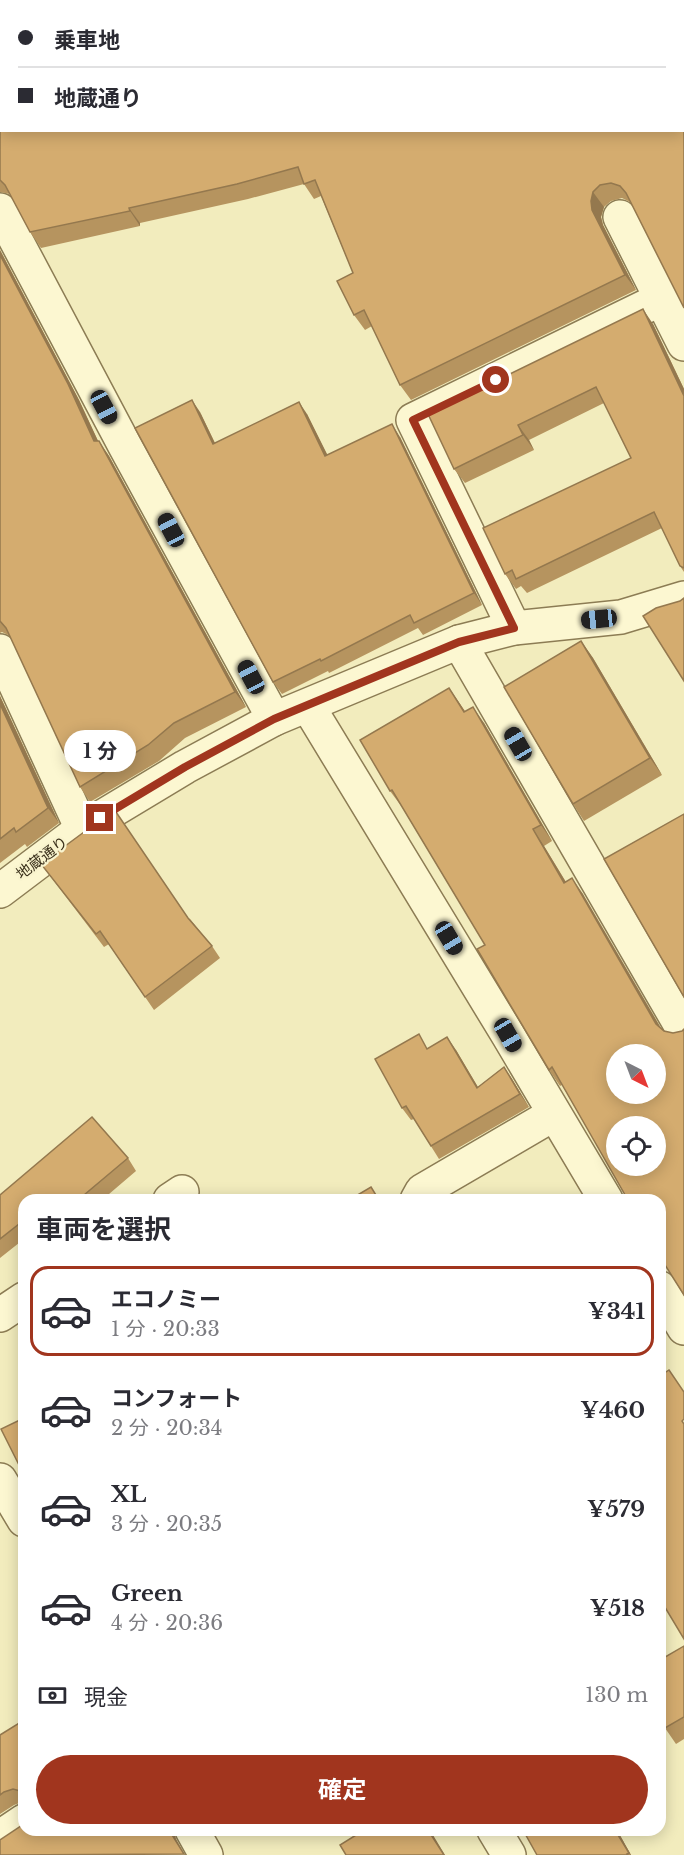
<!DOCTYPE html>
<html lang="ja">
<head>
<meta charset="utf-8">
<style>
  body { margin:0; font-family:"Libre Baskerville","Noto Sans JP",serif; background:#f7f7f7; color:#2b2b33; height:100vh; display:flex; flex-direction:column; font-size:22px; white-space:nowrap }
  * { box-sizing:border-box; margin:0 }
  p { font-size:20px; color:#7c7c81 }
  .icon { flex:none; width:33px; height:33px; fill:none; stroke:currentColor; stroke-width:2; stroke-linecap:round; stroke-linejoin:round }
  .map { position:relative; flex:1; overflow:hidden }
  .panel { position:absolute; left:18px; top:1194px; width:648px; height:642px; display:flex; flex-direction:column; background:#fff; border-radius:18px; box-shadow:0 3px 15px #0003 }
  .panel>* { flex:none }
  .hud { position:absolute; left:0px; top:0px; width:684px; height:132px; box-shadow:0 3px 15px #0003; display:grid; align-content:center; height:132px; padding:0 18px; background:#fff }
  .needle { width:39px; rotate:138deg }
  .controls { position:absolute; left:606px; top:1044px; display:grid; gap:12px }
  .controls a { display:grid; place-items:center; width:60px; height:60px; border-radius:50%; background:#fff; box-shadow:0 3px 15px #0003; font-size:30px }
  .end { position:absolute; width:27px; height:27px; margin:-14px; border:8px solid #a1351e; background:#fff; box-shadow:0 0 0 3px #fff }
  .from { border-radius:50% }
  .bubble { position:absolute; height:42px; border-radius:21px; background:#fff; box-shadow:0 3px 15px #0003; font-size:20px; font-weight:700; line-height:42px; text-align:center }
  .car { position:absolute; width:18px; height:36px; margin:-18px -9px; border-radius:8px; box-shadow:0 0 4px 2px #0007; background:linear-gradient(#222 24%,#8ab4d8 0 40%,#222 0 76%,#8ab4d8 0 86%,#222 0) }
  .hud b { display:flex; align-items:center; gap:21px; height:57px; font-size:22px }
  .hud b+b { border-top:2px solid #e1e1e2 }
  .hud i { width:15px; height:15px; background:#2b2b33 }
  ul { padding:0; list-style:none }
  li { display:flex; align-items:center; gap:18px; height:90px; margin:0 12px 9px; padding:0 6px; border:3px solid transparent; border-radius:18px }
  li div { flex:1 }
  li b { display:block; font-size:22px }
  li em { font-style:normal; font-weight:700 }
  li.on { border-color:#a1351e }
  li>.icon { width:54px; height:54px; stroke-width:1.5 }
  h2 { padding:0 18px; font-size:27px; line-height:72px }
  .pay { display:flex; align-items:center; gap:15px; height:66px; padding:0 18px; font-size:22px }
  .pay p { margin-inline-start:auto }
  .action { display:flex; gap:12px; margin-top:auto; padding:12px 18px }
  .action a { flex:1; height:69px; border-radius:36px; background:#a1351e; color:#fff; font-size:24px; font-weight:700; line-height:69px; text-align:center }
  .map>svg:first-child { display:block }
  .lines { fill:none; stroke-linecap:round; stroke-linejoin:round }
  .minor-casing { stroke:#8c7c54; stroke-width:36 }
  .minor { stroke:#fcf7d1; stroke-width:33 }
  .wall { fill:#b6945f }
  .shaded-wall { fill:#94784e }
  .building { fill:#d4ac6f; stroke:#94784e; stroke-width:1.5; fill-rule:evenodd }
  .route { stroke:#a1351e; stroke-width:8 }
  .labels { text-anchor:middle; stroke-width:4.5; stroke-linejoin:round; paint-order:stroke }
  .street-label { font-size:15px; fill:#3a301b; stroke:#f9f4ce }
</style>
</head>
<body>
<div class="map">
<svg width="684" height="1855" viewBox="0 0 684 1855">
  <rect width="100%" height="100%" fill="#f2ecbd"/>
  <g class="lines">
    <g class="minor-casing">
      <g id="minor">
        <polyline points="335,0 335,2"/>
        <polyline points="672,0 673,2"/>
        <polyline points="443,2 447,0"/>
        <polyline points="0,210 125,446 274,719"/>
        <polyline points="620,217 684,344"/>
        <polyline points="514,628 413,420 661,299"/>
        <polyline points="459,642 684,1031"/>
        <polyline points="0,651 82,829"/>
        <polyline points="308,706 508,1035 606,1200"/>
        <polyline points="0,891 82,829 185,767 274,719 459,642 514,628 621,617 684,598"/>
        <polyline points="170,1200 182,1192"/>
        <polyline points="417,1200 422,1191 554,1114"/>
        <polyline points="660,1288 684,1328"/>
        <polyline points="0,1315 24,1299"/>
        <polyline points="0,1480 24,1520"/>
        <polyline points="192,1830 206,1855"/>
        <polyline points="494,1830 509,1855"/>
        <polyline points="0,1837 24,1821"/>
      </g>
    </g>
    <use href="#minor" class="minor"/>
  </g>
  <g class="wall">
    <polygon points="0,0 205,0 206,2 2,2 2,130 682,130 630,202 622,198 611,201 604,207 601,217 603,225 636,290 411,400 400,385 372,326 365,330 354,315 353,273 321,196 314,199 304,184 248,199 140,223 140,226 41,248 30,232 10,194 0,192"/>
    <polygon points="359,0 395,0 390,2 360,2"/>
    <polygon points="684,18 684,80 682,81 682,19"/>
    <polygon points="0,250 79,400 98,441 109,456 246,707 185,738 159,761 90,802 80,787 10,636 2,632 0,633"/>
    <polygon points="653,324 684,389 684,572 680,566 662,528 527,593 521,586 516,589 505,574 631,458 604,403 529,440 534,450 465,483 454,469"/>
    <polygon points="200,412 215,443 307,414 327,455 400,437 482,605 423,635 418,628 329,673 328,671 282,694 273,682"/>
    <polygon points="581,641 593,658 662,775 584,821 573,804"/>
    <polygon points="449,688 465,711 484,723 552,841 544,846 566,882 583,894 684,1295 562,1085 560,1086 549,1070 485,945 402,807 390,791"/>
    <polygon points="0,696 59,823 27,847 25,844 0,863"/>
    <polygon points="41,864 190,919 212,946 220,958 154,1010 109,944 104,947"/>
    <polygon points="428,1048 456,1050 478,1087 504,1067 512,1079 529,1107 439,1159 414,1119 411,1120 402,1108"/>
    <polygon points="128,1158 136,1171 102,1200 24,1200 24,1239 0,1258 0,1195"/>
    <polygon points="684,1646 684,1739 676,1744 665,1728"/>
    <polygon points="24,1720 24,1803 22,1802 14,1805 0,1814 0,1735"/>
    <polygon points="518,1830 617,1830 631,1855 537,1855 525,1833 522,1835"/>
  </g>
  <g class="shaded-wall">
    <polygon points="593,192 604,207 601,217 603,225 636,290 625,275 592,210 591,201"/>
    <polygon points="129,208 140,223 140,226 130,211"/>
    <polygon points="0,250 79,400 105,456 94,441 0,255"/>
    <polygon points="643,309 653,324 684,389 684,396"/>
    <polygon points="192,400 200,412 221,456 213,444"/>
    <polygon points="299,402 307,414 334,468 325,456"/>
    <polygon points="392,424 400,437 482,605 474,593"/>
    <polygon points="518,425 529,440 534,450 523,435"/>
    <polygon points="99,441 109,456 246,707 235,692"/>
    <polygon points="581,641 593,658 662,775 650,758"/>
    <polygon points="449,688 460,704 475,728 464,712"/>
    <polygon points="0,696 59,823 48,808 0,704"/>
    <polygon points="473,707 484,723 552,841 541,825"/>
    <polygon points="533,829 544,846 576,899 564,883"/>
    <polygon points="572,878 583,894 668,1040 656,1024"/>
    <polygon points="447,1037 456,1050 486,1101 477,1088"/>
    <polygon points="504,1067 512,1079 529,1107 520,1094"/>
    <polygon points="169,1830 174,1830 176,1839 185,1855 184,1854"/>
    <polygon points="428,1830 430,1830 445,1855 444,1855"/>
    <polygon points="615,1830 617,1830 631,1855 630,1855"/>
  </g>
  <g class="building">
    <polygon points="0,0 198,0 199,2 2,2 2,130 682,130 682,94 684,96 684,308 626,193 620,186 611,183 600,185 593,192 591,201 592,210 625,275 400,385 364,310 354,315 337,281 353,273 315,180 304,184 298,167 237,184 129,208 130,211 30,232 5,185 0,180"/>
    <polygon points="530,0 653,0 653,2 527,2"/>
    <polygon points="683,18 684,18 684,57 682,58"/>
    <polygon points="0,255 68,384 94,441 99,441 235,692 174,723 148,745 80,787 6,628 0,621"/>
    <polygon points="643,309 684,396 684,568 680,566 654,512 516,579 512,570 505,574 483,528 631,458 596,387 518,425 523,435 454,469 428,414"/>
    <polygon points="192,400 213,444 299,402 325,456 392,424 474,593 414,623 410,615 321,661 320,659 273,682 135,428"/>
    <polygon points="684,598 684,681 643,616 656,608 680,601"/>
    <polygon points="581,641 650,758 573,804 504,687"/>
    <path d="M449,688L464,712L473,707L541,825L533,829L564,883L572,878L656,1024L664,1031L673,1033L682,1031L684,1029V1295L660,1257V1200H628L552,1067L549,1070L477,949L485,945L392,790L390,791L360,740ZM616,1054H656V1094H616ZM616,1126H656V1166H616Z"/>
    <polygon points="0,704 48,808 16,832 14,828 0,839"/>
    <polygon points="116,812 188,918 212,946 145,997 100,931 96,934 41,864 84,832"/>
    <polygon points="684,814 684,997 604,859"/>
    <polygon points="419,1034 427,1049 447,1037 477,1088 504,1067 520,1094 431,1146 406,1106 402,1108 375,1059"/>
    <polygon points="92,1117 128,1158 78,1200 24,1200 24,1220 0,1239 0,1195"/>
    <polygon points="371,1187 379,1200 349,1200"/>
    <polygon points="669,1370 684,1392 684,1419 682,1421 684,1424 684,1639 660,1599 660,1376"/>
    <polygon points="24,1418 24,1475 1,1429"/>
    <polygon points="684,1646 684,1717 665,1728 660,1719 660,1660"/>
    <polygon points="24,1720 24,1792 13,1789 4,1792 0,1795 0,1735"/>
    <polygon points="24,1824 24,1830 169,1830 184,1854 0,1855 0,1840"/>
    <polygon points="364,1830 428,1830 444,1855 346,1855 340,1845"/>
    <polygon points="523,1830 615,1830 629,1853 627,1854 628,1855 537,1855"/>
  </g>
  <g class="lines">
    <polyline class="route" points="100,818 185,767 274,719 459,642 514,628 413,420 496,380"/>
  </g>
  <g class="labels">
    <g class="street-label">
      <text transform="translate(42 858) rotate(-37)" y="5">地蔵通り</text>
    </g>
  </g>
</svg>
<div class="controls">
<a><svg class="needle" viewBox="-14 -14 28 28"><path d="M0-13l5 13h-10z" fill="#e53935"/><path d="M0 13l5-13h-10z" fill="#7c7c81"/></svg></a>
<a><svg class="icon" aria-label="locate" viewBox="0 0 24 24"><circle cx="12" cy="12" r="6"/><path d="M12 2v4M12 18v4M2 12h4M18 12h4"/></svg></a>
</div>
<i class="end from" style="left:496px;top:380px"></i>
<i class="end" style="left:100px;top:818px"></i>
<div class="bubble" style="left:64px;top:730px;width:72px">1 分</div>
<i class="car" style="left:104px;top:407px;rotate:152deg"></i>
<i class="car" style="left:171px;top:530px;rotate:332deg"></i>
<i class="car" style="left:599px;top:619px;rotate:264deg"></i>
<i class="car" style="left:251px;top:677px;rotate:332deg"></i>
<i class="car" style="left:518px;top:744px;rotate:330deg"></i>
<i class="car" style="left:449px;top:938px;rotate:149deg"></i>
<i class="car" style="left:508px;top:1035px;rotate:150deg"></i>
<div class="hud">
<b><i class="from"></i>乗車地</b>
<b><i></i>地蔵通り</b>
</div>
<section class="panel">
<h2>車両を選択</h2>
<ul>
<li class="on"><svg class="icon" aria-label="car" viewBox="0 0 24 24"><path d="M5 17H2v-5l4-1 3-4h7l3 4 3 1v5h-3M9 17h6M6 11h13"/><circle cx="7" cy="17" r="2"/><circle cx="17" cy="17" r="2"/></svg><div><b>エコノミー</b><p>1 分 · 20:33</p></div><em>¥341</em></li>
<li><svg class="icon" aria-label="car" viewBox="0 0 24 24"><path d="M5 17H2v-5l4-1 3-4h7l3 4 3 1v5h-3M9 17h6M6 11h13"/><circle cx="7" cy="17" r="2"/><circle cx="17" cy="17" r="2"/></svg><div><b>コンフォート</b><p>2 分 · 20:34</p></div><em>¥460</em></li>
<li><svg class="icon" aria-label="car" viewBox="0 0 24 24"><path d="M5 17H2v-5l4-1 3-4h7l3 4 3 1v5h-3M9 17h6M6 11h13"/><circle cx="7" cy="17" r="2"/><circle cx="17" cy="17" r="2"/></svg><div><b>XL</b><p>3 分 · 20:35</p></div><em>¥579</em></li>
<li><svg class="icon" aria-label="car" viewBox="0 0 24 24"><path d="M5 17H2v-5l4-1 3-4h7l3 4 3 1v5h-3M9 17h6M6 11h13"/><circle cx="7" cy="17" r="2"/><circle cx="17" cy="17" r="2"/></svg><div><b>Green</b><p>4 分 · 20:36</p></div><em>¥518</em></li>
</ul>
<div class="pay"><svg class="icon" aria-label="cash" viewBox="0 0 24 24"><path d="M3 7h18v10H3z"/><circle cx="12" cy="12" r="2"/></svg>現金<p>130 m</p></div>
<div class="action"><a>確定</a></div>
</section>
</div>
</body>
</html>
